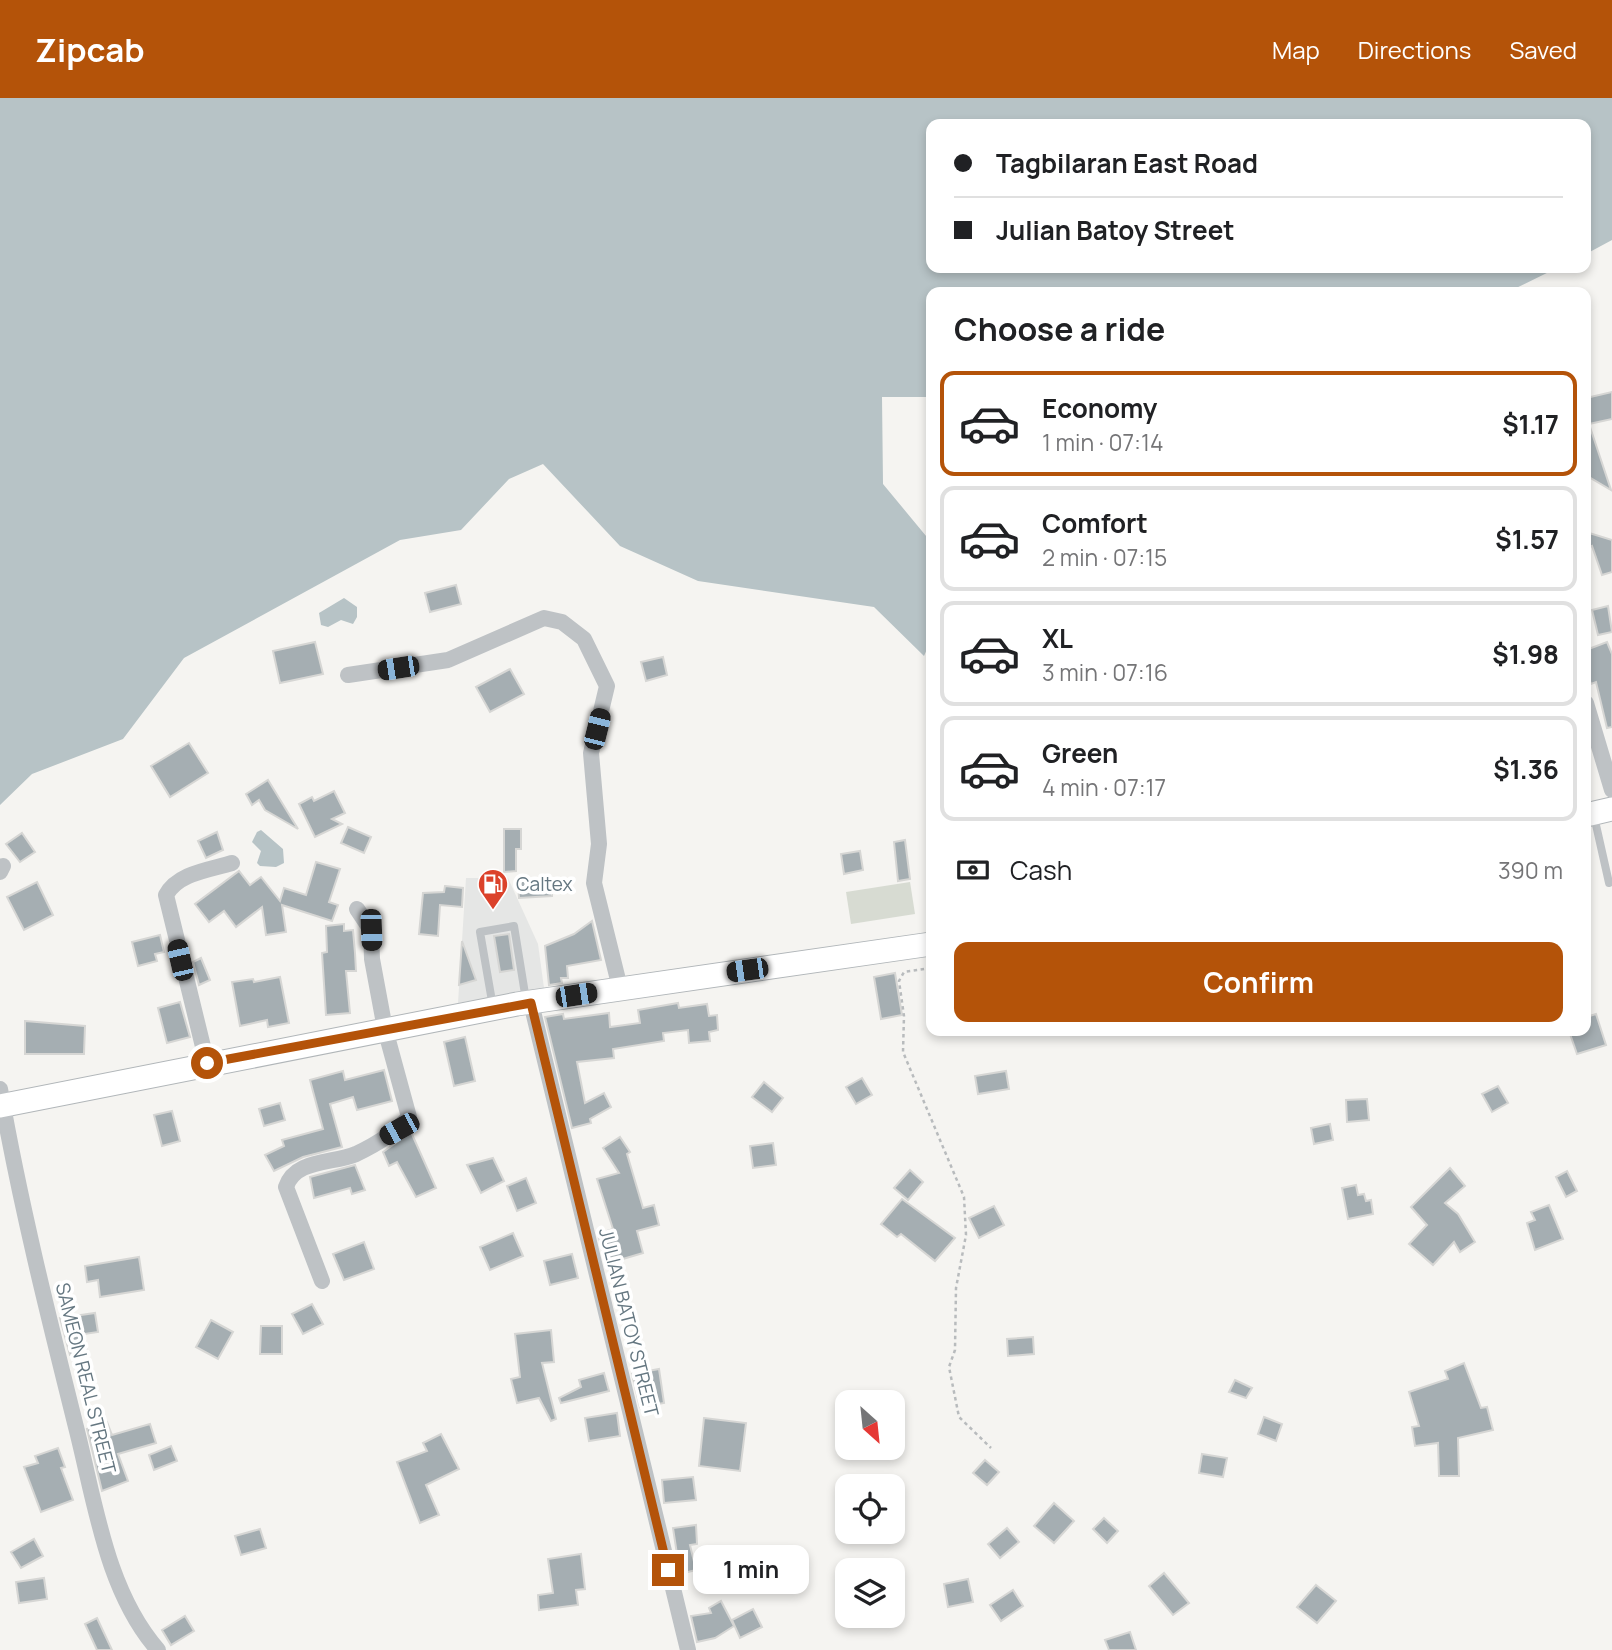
<!DOCTYPE html>
<html lang="en">
<head>
<meta charset="utf-8">
<style>
  body { margin:0; font-family:Manrope,sans-serif; background:#f6f6f6; color:#202124; height:100vh; display:flex; flex-direction:column; font-size:26px; white-space:nowrap }
  * { box-sizing:border-box; margin:0 }
  p { font-size:23px; color:#757577 }
  .icon { flex:none; width:38px; height:38px; fill:none; stroke:currentColor; stroke-width:2; stroke-linecap:round; stroke-linejoin:round }
  .map { position:relative; flex:1; overflow:hidden }
  .sheet { position:absolute; left:926px; top:189px; width:665px; height:749px; display:flex; flex-direction:column; background:#fff; border-radius:14px; box-shadow:0 4px 10px #0003 }
  .sheet>* { flex:none }
  .top-card { position:absolute; left:926px; top:21px; width:665px; height:154px; border-radius:14px; box-shadow:0 4px 10px #0003; display:grid; align-content:center; height:154px; padding:0 28px; background:#fff }
  .needle { width:46px; rotate:153deg }
  .buttons { position:absolute; left:835px; top:1292px; display:grid; gap:14px }
  .buttons a { display:grid; place-items:center; width:70px; height:70px; border-radius:14px; background:#fff; box-shadow:0 4px 10px #0003; font-size:35px }
  .end { position:absolute; width:32px; height:32px; margin:-16px; border:9px solid #b45309; background:#fff; box-shadow:0 0 0 4px #fff }
  .from { border-radius:50% }
  .bubble { position:absolute; height:49px; border-radius:14px; background:#fff; box-shadow:0 4px 10px #0003; font-size:23px; font-weight:700; line-height:49px; text-align:center }
  .car { position:absolute; width:21px; height:42px; margin:-21px -10px; border-radius:9px; box-shadow:0 0 5px 2px #0007; background:linear-gradient(#222 24%,#8ab4d8 0 40%,#222 0 76%,#8ab4d8 0 86%,#222 0) }
  .top-card b { display:flex; align-items:center; gap:24px; height:66px; font-size:26px }
  .top-card b+b { border-top:2px solid #e0e0e0 }
  .top-card i { width:18px; height:18px; background:#202124 }
  ul { padding:0; list-style:none }
  li { display:flex; align-items:center; gap:21px; height:105px; margin:0 14px 10px; padding:0 14px; border:4px solid #e0e0e0; border-radius:14px }
  li div { flex:1 }
  li b { display:block; font-size:26px }
  li em { font-style:normal; font-weight:700 }
  li.on { border-color:#b45309 }
  li>.icon { width:63px; height:63px; stroke-width:1.5 }
  h2 { padding:0 28px; font-size:32px; line-height:84px }
  .pay { display:flex; align-items:center; gap:18px; height:77px; padding:0 28px; font-size:26px }
  .pay p { margin-inline-start:auto }
  .cta { display:flex; gap:14px; margin-top:auto; padding:14px 28px }
  .cta a { flex:1; height:80px; border-radius:14px; background:#b45309; color:#fff; font-size:28px; font-weight:700; line-height:80px; text-align:center }
  header { display:flex; align-items:center; gap:42px; box-sizing:border-box; height:98px; padding:0 35px; background:#b45309; color:#fff }
  header strong { font-size:33px }
  nav { display:flex; gap:38px; margin-inline-start:auto; font-size:24px }
  .map>svg:first-child { display:block }
  .built { fill:#e5e6e5 }
  .green { fill:#d7dbd2 }
  .water { fill:#b7c3c6 }
  .building { fill:#a5aeb2; stroke:#d6d6d4; stroke-width:2 }
  .lines { fill:none; stroke-linecap:round; stroke-linejoin:round }
  .primary-casing { stroke:#b1b6b9; stroke-width:25 }
  .path { stroke:#b8bbbd; stroke-width:2.5; stroke-dasharray:3.5 3.5; stroke-linecap:butt }
  .lane { stroke:#bec2c5; stroke-width:8 }
  .street { stroke:#bec2c5; stroke-width:16 }
  .primary { stroke:#fff; stroke-width:23 }
  .route { stroke:#b45309; stroke-width:9 }
  .labels { text-anchor:middle; stroke-width:7; stroke-linejoin:round; paint-order:stroke }
  .poi-label { font-size:19px; fill:#657781; stroke:#fff; text-anchor:start }
  .street-label { font-size:19px; fill:#657781; stroke:#fff }
</style>
</head>
<body>
<header>
<strong>Zipcab</strong>
<nav><a>Map</a><a>Directions</a><a>Saved</a></nav>
</header>
<div class="map">
<svg width="1612" height="1552" viewBox="0 0 1612 1552">
  <rect width="100%" height="100%" fill="#f5f4f1"/>
  <polygon class="built" points="466,780 508,780 538,846 544,890 458,905"/>
  <polygon class="green" points="910,784 915,816 851,826 846,794"/>
  <g class="water">
    <polygon points="0,0 1612,0 1612,142 1586,156 1586,26 931,26 931,170 1557,170 1508,194 931,194 931,299 882,299 883,386 931,444 931,542 924,558 874,509 698,483 620,448 543,366 509,381 461,432 400,442 184,560 123,641 32,676 0,707"/>
    <polygon points="344,500 357,509 357,519 353,526 341,522 328,529 321,527 319,515"/>
    <polygon points="261,732 283,751 284,765 276,769 260,768 257,765 261,753 252,744 257,734"/>
  </g>
  <g class="building">
    <polygon points="1612,294 1612,321 1589,326 1611,392 1589,379 1586,368 1586,300"/>
    <polygon points="1586,434 1612,442 1612,474 1602,477 1592,448 1586,451"/>
    <polygon points="456,487 461,506 430,514 425,495"/>
    <polygon points="1608,508 1612,534 1598,537 1592,512"/>
    <polygon points="315,544 323,576 280,585 273,553"/>
    <polygon points="1607,544 1612,556 1612,629 1607,630 1596,584 1591,586 1586,572 1586,552"/>
    <polygon points="663,559 667,577 646,583 641,564"/>
    <polygon points="510,571 524,596 490,614 476,589"/>
    <polygon points="189,645 208,675 170,699 151,668"/>
    <polygon points="268,682 298,731 265,712 259,702 252,707 246,696"/>
    <polygon points="334,693 345,715 332,721 342,726 315,739 299,706 312,699 314,703"/>
    <polygon points="348,729 371,739 364,755 341,745"/>
    <polygon points="504,731 521,731 521,751 516,751 516,773 504,774"/>
    <polygon points="217,734 223,752 206,760 198,743"/>
    <polygon points="22,735 35,754 20,764 6,746"/>
    <polygon points="905,742 910,781 898,783 894,744"/>
    <polygon points="860,753 863,772 844,776 841,756"/>
    <polygon points="316,764 340,771 329,804 338,807 332,823 282,807 286,834 266,837 262,809 236,829 224,813 209,824 195,806 239,773 250,787 261,779 280,803 284,790 306,797"/>
    <polygon points="552,781 552,798 519,800 518,783"/>
    <polygon points="37,784 53,817 24,832 7,799"/>
    <polygon points="445,788 463,790 462,809 440,807 438,838 419,836 423,795 444,794"/>
    <polygon points="592,823 601,862 567,868 568,880 561,880 562,885 549,887 545,848 574,836"/>
    <polygon points="344,826 344,833 353,832 355,855 356,873 346,873 350,915 326,917 322,855 327,854 326,828"/>
    <polygon points="509,836 514,872 500,874 494,838"/>
    <polygon points="160,837 164,854 155,856 157,863 138,868 132,844"/>
    <polygon points="462,843 476,882 459,887"/>
    <polygon points="201,860 210,882 199,887 193,864"/>
    <polygon points="895,875 902,917 881,921 874,879"/>
    <polygon points="280,879 289,925 268,929 267,922 240,928 232,884 253,881 254,884"/>
    <polygon points="180,904 190,939 167,945 158,910"/>
    <polygon points="678,905 679,910 707,906 709,918 717,917 718,932 709,934 710,943 689,945 688,932 663,935 664,943 613,951 614,960 577,964 585,1005 604,995 611,1009 590,1021 591,1025 572,1030 545,919 563,916 564,921 609,915 610,929 640,925 638,912"/>
    <polygon points="1596,916 1606,947 1577,956 1569,933 1586,933 1586,919"/>
    <polygon points="25,923 85,928 84,956 25,956"/>
    <polygon points="465,939 475,983 454,988 444,944"/>
    <polygon points="384,972 392,1003 357,1012 353,999 330,1006 342,1049 303,1059 274,1073 265,1057 284,1048 282,1042 323,1031 310,982 343,973 345,982"/>
    <polygon points="1006,973 1009,991 978,996 975,978"/>
    <polygon points="862,980 872,997 856,1006 846,989"/>
    <polygon points="764,984 783,1000 772,1014 752,999"/>
    <polygon points="1498,988 1508,1005 1492,1014 1482,996"/>
    <polygon points="1367,1001 1369,1022 1347,1024 1346,1002"/>
    <polygon points="280,1005 285,1022 264,1028 259,1011"/>
    <polygon points="172,1013 180,1043 162,1048 154,1017"/>
    <polygon points="1330,1026 1333,1042 1314,1046 1311,1030"/>
    <polygon points="411,1034 436,1090 416,1099 397,1064 389,1068 383,1054"/>
    <polygon points="620,1039 630,1054 627,1056 643,1110 654,1107 659,1127 637,1133 643,1155 606,1166 598,1136 613,1131 597,1081 619,1075 603,1050"/>
    <polygon points="773,1045 776,1067 753,1070 750,1048"/>
    <polygon points="493,1060 504,1083 481,1095 467,1067"/>
    <polygon points="355,1067 365,1092 352,1096 350,1090 314,1100 310,1079"/>
    <polygon points="1450,1070 1465,1088 1445,1105 1458,1116 1475,1144 1460,1154 1454,1144 1433,1167 1409,1146 1427,1127 1411,1109"/>
    <polygon points="910,1072 923,1084 908,1102 894,1090"/>
    <polygon points="1567,1073 1577,1093 1566,1099 1556,1079"/>
    <polygon points="526,1080 536,1105 517,1113 507,1088"/>
    <polygon points="1356,1087 1358,1097 1364,1096 1366,1103 1371,1102 1373,1116 1348,1121 1342,1090"/>
    <polygon points="902,1101 955,1140 935,1163 901,1136 897,1139 881,1126"/>
    <polygon points="1549,1107 1563,1141 1535,1152 1527,1125 1535,1122 1531,1114"/>
    <polygon points="994,1108 1004,1127 979,1140 969,1120"/>
    <polygon points="513,1135 523,1158 490,1172 480,1149"/>
    <polygon points="364,1144 374,1171 344,1182 333,1156"/>
    <polygon points="572,1156 578,1180 550,1187 544,1163"/>
    <polygon points="139,1159 144,1192 100,1199 98,1182 87,1184 85,1168"/>
    <polygon points="312,1206 323,1226 303,1236 292,1216"/>
    <polygon points="95,1215 98,1234 84,1236 87,1255 70,1257 60,1220"/>
    <polygon points="211,1222 233,1234 218,1261 196,1249"/>
    <polygon points="261,1228 282,1228 282,1256 260,1256"/>
    <polygon points="551,1232 554,1264 542,1265 556,1321 551,1323 539,1300 517,1305 511,1281 520,1279 515,1236"/>
    <polygon points="1033,1239 1034,1256 1008,1258 1007,1241"/>
    <polygon points="1464,1265 1481,1310 1487,1309 1493,1332 1458,1340 1459,1378 1439,1378 1438,1345 1415,1348 1412,1329 1419,1328 1409,1294 1448,1281 1445,1273"/>
    <polygon points="659,1271 664,1305 640,1309 632,1276"/>
    <polygon points="604,1275 609,1293 561,1305 559,1300 581,1289 579,1282"/>
    <polygon points="1235,1282 1252,1290 1246,1300 1229,1294"/>
    <polygon points="617,1315 620,1338 589,1343 585,1320"/>
    <polygon points="1264,1319 1282,1326 1276,1343 1258,1336"/>
    <polygon points="704,1320 746,1325 740,1373 699,1368"/>
    <polygon points="107,1324 112,1337 150,1326 156,1345 118,1356 128,1383 102,1393 87,1331"/>
    <polygon points="441,1336 459,1371 426,1387 439,1417 420,1425 397,1364 427,1353 423,1345"/>
    <polygon points="171,1348 177,1363 154,1372 149,1357"/>
    <polygon points="58,1350 65,1369 61,1370 73,1402 41,1414 24,1369 38,1365 35,1358"/>
    <polygon points="1202,1356 1227,1360 1223,1379 1199,1375"/>
    <polygon points="985,1362 999,1374 987,1387 973,1375"/>
    <polygon points="693,1379 696,1402 664,1405 662,1382"/>
    <polygon points="1054,1405 1074,1423 1054,1445 1034,1428"/>
    <polygon points="1104,1420 1118,1433 1107,1445 1093,1431"/>
    <polygon points="696,1427 697,1446 690,1447 696,1472 680,1476 673,1430"/>
    <polygon points="1007,1430 1019,1444 1000,1460 988,1446"/>
    <polygon points="260,1431 266,1450 241,1457 235,1438"/>
    <polygon points="34,1441 43,1458 21,1470 11,1454"/>
    <polygon points="581,1456 585,1491 576,1492 578,1507 539,1512 538,1497 553,1495 548,1461"/>
    <polygon points="1164,1475 1189,1505 1173,1517 1149,1488"/>
    <polygon points="44,1480 47,1501 19,1505 16,1484"/>
    <polygon points="968,1481 973,1504 948,1509 944,1486"/>
    <polygon points="1316,1487 1336,1503 1317,1525 1297,1509"/>
    <polygon points="1013,1492 1023,1508 1001,1523 990,1507"/>
    <polygon points="721,1503 734,1528 715,1540 697,1544 691,1518 711,1515 709,1510"/>
    <polygon points="753,1511 762,1529 740,1540 732,1522"/>
    <polygon points="185,1518 194,1533 171,1547 162,1532"/>
    <polygon points="97,1520 112,1552 97,1552 85,1526"/>
    <polygon points="1130,1534 1136,1552 1109,1552 1105,1542"/>
  </g>
  <g class="lines">
    <g class="primary-casing">
      <g id="primary">
        <polyline points="1586,717 1612,711"/>
        <polyline points="0,1008 517,906 931,846"/>
      </g>
    </g>
    <polyline class="path" points="931,870 904,874 899,883 904,918 903,954 964,1099 966,1137 956,1190 955,1252 949,1269 959,1319 991,1350"/>
    <g class="lane">
      <polyline points="1594,718 1609,785"/>
      <polyline points="493,909 480,834 514,828 526,902"/>
    </g>
    <g class="street">
      <polyline points="348,577 448,562 544,520 562,524 584,541 607,588 591,655 599,746 594,785 620,890"/>
      <polyline points="1586,605 1612,692"/>
      <polyline points="0,774 3,768"/>
      <polyline points="531,905 688,1552"/>
      <path d="M207,965L166,797C178,775 209,772 232,765"/>
      <path d="M0,991C20,1105 48,1217 76,1329C95,1403 106,1493 158,1552"/>
      <path d="M322,1183L286,1089C295,1061 332,1066 356,1056C375,1047 395,1035 409,1019L385,931L372,861L371,832L357,811"/>
    </g>
    <use href="#primary" class="primary"/>
  </g>
  <g class="lines">
    <polyline class="route" points="207,965 531,905 668,1472"/>
  </g>
  <defs>
    <g id="fuel-pin" transform="scale(1.575)"><path d="M0 17L-7.5 6A9.5 9.5 0 1 1 7.5 6Z" fill="#db422b" stroke="#fff"/><path d="M-5.5-6h7V0h2V4h1.3V-2.5L3-4.5l.8-.8L6-3V5H2.5V1h-1V6h-7ZM-4.2-4.7v3.2H.2V-4.7Z" fill="#fff"/></g>
  </defs>
  <g fill-rule="evenodd">
    <use href="#fuel-pin" x="493" y="786"/>
  </g>
  <g class="labels">
    <g class="poi-label">
      <text x="516" y="793">Caltex</text>
    </g>
    <g class="street-label">
      <text transform="translate(629 1224) rotate(76)" y="7">JULIAN BATOY STREET</text>
      <text transform="translate(86 1280) rotate(76)" y="7">SAMEON REAL STREET</text>
    </g>
  </g>
</svg>
<div class="buttons">
<a><svg class="needle" viewBox="-14 -14 28 28"><path d="M0-13l5 13h-10z" fill="#e53935"/><path d="M0 13l5-13h-10z" fill="#757577"/></svg></a>
<a><svg class="icon" aria-label="locate" viewBox="0 0 24 24"><circle cx="12" cy="12" r="6"/><path d="M12 2v4M12 18v4M2 12h4M18 12h4"/></svg></a>
<a><svg class="icon" aria-label="layers" viewBox="0 0 24 24"><path d="M12 4l9 5-9 5-9-5zM3 14l9 5 9-5"/></svg></a>
</div>
<i class="end from" style="left:207px;top:965px"></i>
<i class="end" style="left:668px;top:1472px"></i>
<div class="bubble" style="left:693px;top:1447px;width:116px">1 min</div>
<i class="car" style="left:398px;top:570px;rotate:261deg"></i>
<i class="car" style="left:597px;top:631px;rotate:14deg"></i>
<i class="car" style="left:371px;top:832px;rotate:178deg"></i>
<i class="car" style="left:180px;top:862px;rotate:347deg"></i>
<i class="car" style="left:747px;top:872px;rotate:262deg"></i>
<i class="car" style="left:576px;top:897px;rotate:81deg"></i>
<i class="car" style="left:399px;top:1031px;rotate:241deg"></i>
<div class="top-card">
<b><i class="from"></i>Tagbilaran East Road</b>
<b><i></i>Julian Batoy Street</b>
</div>
<section class="sheet">
<h2>Choose a ride</h2>
<ul>
<li class="on"><svg class="icon" aria-label="car" viewBox="0 0 24 24"><path d="M5 17H2v-5l4-1 3-4h7l3 4 3 1v5h-3M9 17h6M6 11h13"/><circle cx="7" cy="17" r="2"/><circle cx="17" cy="17" r="2"/></svg><div><b>Economy</b><p>1 min · 07:14</p></div><em>$1.17</em></li>
<li><svg class="icon" aria-label="car" viewBox="0 0 24 24"><path d="M5 17H2v-5l4-1 3-4h7l3 4 3 1v5h-3M9 17h6M6 11h13"/><circle cx="7" cy="17" r="2"/><circle cx="17" cy="17" r="2"/></svg><div><b>Comfort</b><p>2 min · 07:15</p></div><em>$1.57</em></li>
<li><svg class="icon" aria-label="car" viewBox="0 0 24 24"><path d="M5 17H2v-5l4-1 3-4h7l3 4 3 1v5h-3M9 17h6M6 11h13"/><circle cx="7" cy="17" r="2"/><circle cx="17" cy="17" r="2"/></svg><div><b>XL</b><p>3 min · 07:16</p></div><em>$1.98</em></li>
<li><svg class="icon" aria-label="car" viewBox="0 0 24 24"><path d="M5 17H2v-5l4-1 3-4h7l3 4 3 1v5h-3M9 17h6M6 11h13"/><circle cx="7" cy="17" r="2"/><circle cx="17" cy="17" r="2"/></svg><div><b>Green</b><p>4 min · 07:17</p></div><em>$1.36</em></li>
</ul>
<div class="pay"><svg class="icon" aria-label="cash" viewBox="0 0 24 24"><path d="M3 7h18v10H3z"/><circle cx="12" cy="12" r="2"/></svg>Cash<p>390 m</p></div>
<div class="cta"><a>Confirm</a></div>
</section>
</div>
</body>
</html>
